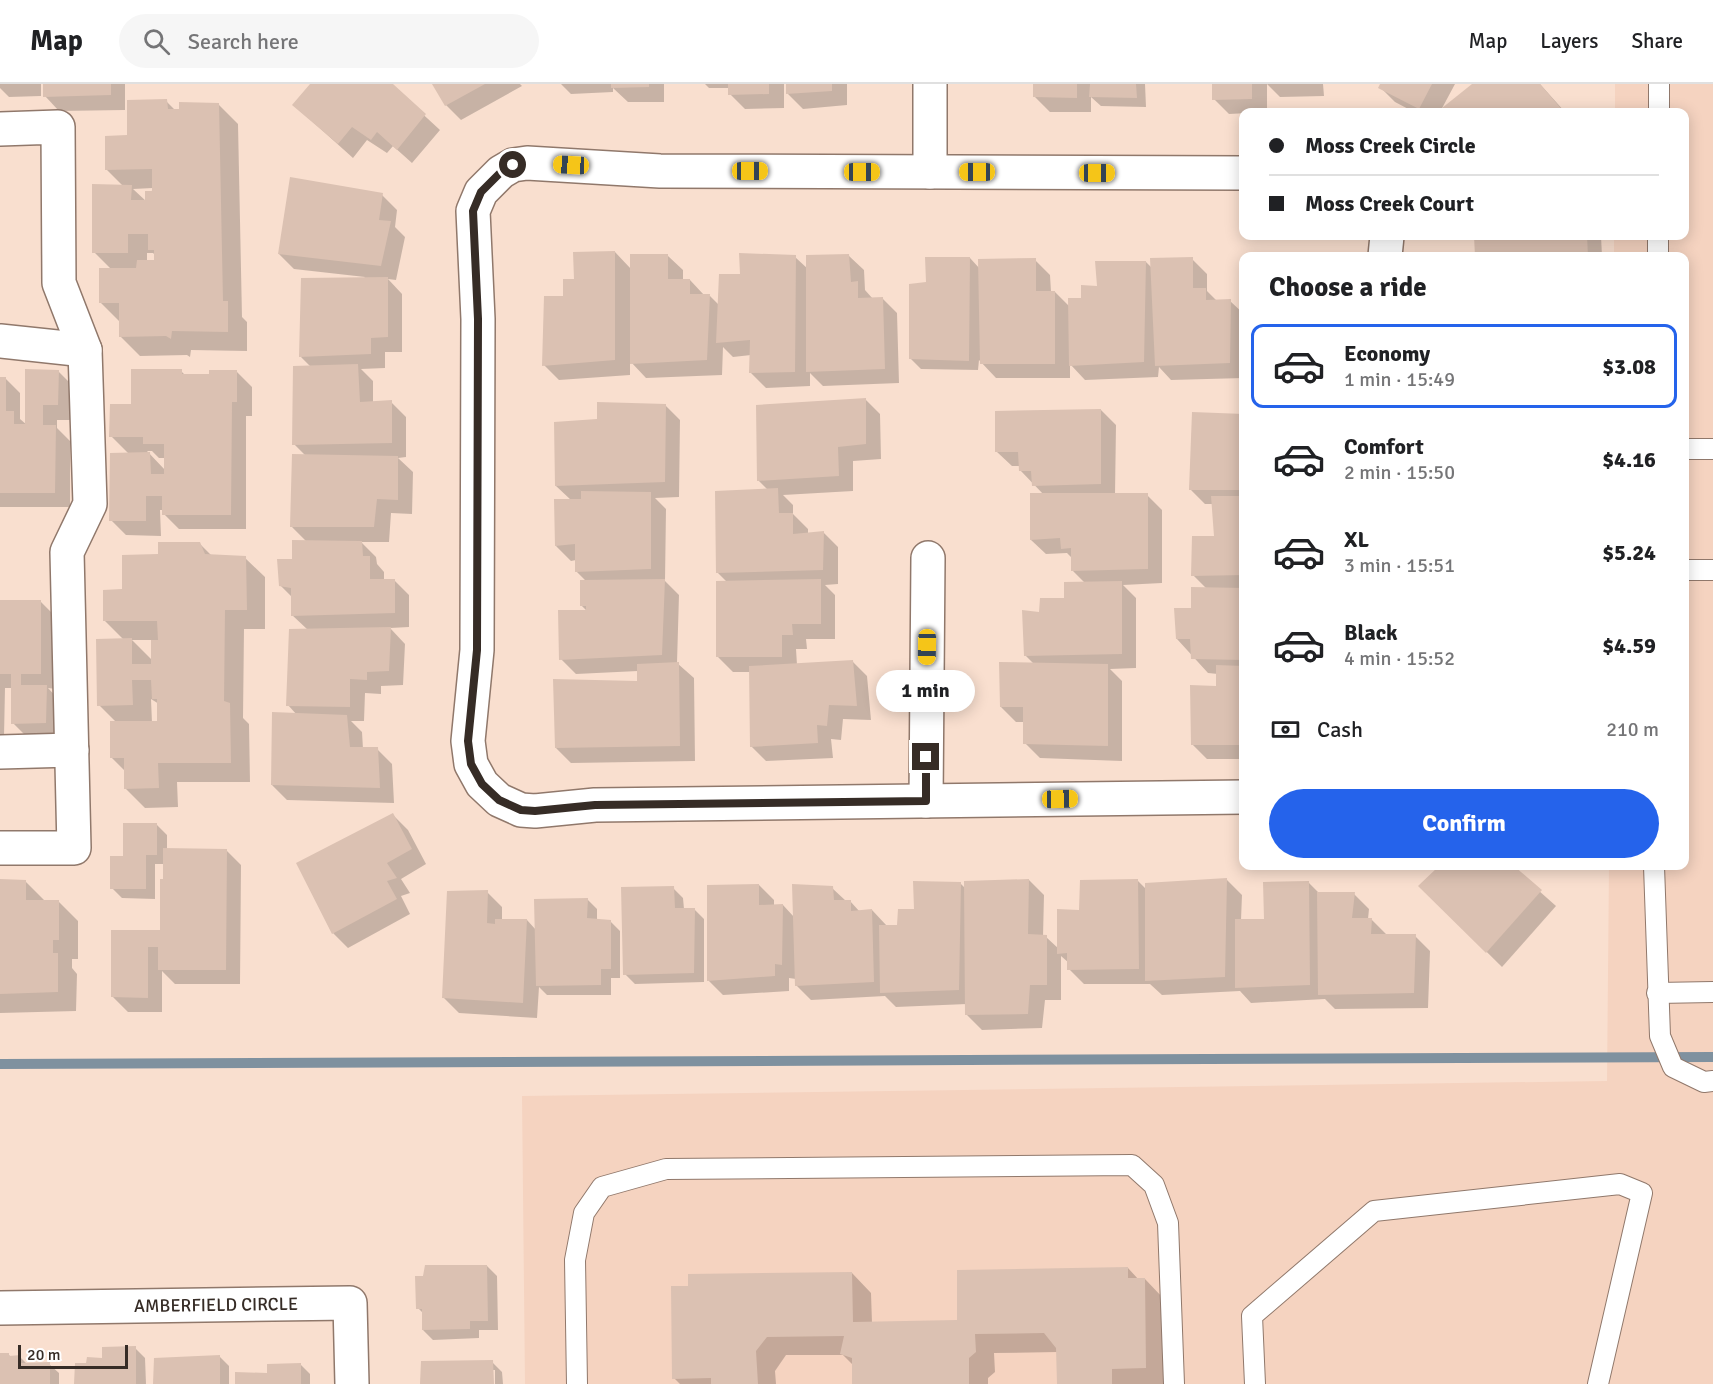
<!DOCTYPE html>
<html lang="en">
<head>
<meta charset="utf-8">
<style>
  body { margin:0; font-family:Signika,sans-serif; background:#f6f6f6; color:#202124; height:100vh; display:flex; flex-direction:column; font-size:22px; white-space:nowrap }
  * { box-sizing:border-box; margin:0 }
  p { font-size:20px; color:#757577 }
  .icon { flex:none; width:33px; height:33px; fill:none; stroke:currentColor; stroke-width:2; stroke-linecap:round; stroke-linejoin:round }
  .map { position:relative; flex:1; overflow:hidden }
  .drawer { position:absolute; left:1239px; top:168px; width:450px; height:618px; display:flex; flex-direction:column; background:#fff; border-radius:12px; box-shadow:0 3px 15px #0003 }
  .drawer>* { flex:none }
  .top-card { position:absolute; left:1239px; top:24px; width:450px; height:132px; border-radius:12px; box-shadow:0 3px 15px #0003; display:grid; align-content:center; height:132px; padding:0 30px; background:#fff }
  .scale { position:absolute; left:18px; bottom:15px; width:110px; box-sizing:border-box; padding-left:6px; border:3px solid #362c26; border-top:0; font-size:16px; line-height:21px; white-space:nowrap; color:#362c26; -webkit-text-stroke:4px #fff; paint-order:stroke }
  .end { position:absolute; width:27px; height:27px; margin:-14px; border:8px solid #362c26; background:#fff; box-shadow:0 0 0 3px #fff }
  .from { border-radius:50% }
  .bubble { position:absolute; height:42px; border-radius:21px; background:#fff; box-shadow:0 3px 15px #0003; font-size:20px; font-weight:700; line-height:42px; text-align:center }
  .car { position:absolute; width:18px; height:36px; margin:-18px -9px; border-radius:8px; box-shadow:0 0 4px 2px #0007; background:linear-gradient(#f5c518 24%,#345 0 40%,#f5c518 0 76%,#345 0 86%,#f5c518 0) }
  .top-card b { display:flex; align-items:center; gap:21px; height:57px; font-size:22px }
  .top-card b+b { border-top:2px solid #e0e0e0 }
  .top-card i { width:15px; height:15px; background:#202124 }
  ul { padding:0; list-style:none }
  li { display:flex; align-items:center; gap:18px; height:84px; margin:0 12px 9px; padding:0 18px; border:3px solid transparent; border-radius:12px }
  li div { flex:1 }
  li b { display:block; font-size:22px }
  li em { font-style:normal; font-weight:700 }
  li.on { border-color:#2563eb }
  li>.icon { width:54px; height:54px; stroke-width:1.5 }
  h2 { padding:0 30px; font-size:27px; line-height:72px }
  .pay { display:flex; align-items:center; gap:15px; height:66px; padding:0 30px; font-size:22px }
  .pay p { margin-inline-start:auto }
  .cta { display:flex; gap:12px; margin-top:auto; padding:12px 30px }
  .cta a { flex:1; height:69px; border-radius:36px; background:#2563eb; color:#fff; font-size:24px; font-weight:700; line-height:69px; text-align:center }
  header { display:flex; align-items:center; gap:36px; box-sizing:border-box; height:84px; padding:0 30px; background:#fff; border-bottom:2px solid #e0e0e0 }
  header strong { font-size:28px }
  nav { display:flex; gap:33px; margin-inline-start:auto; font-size:21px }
  .search { width:420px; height:54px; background:#f6f6f6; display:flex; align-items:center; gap:15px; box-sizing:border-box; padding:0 21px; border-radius:33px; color:#757577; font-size:22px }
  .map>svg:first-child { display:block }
  .built { fill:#f5d3c0 }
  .shadow { fill:#0003; fill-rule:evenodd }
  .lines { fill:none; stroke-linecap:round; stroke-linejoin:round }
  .stream { stroke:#7f919f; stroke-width:10 }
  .building { fill:#dbc1b2 }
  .service-casing { stroke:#90786b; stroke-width:22 }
  .minor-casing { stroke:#90786b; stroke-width:36 }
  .service { stroke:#fff; stroke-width:20 }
  .minor { stroke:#fff; stroke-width:33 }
  .route { stroke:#362c26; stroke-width:8 }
  .labels { text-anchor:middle; stroke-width:6; stroke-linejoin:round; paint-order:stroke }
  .street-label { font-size:18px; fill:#362c26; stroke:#fff }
</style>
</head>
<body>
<header>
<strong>Map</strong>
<div class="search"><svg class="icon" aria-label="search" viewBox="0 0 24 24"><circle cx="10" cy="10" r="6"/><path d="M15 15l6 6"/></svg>Search here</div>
<nav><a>Map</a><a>Layers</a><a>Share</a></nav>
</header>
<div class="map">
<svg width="1713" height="1300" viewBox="0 0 1713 1300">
  <rect width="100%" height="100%" fill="#f9dfcf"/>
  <polygon class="built" points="1615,0 1713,0 1713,1300 525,1300 522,1012 1607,997 1609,782 1684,782 1684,172 1614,172 1614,152 1684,152 1684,28 1615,28"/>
  <g class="shadow">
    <polygon points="0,0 41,0 41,12 9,13 0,4"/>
    <polygon points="45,0 125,0 125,26 59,27 45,12"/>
    <polygon points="312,0 390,0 440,46 412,79 393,62 387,69 367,56 353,74 294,21"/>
    <polygon points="433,0 520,0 522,2 461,36 446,21"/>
    <polygon points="561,0 664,0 664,18 628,18 613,4 613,8 571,10"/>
    <polygon points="705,0 784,0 784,24 745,25 730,10 730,4 709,4"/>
    <polygon points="787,0 847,0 847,21 803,25 788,10"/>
    <polygon points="1035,0 1145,0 1146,23 1101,22 1091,13 1091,28 1050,28 1035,13"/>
    <polygon points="1214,0 1267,0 1267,28 1229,30 1214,15"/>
    <polygon points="1267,0 1323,0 1324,12 1280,13"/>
    <polygon points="1382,0 1455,0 1440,28 1475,0 1540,0 1565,28 1414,28 1395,18 1380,3"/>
    <path d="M166,17L176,27L219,21L238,40L242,233L247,238V267L191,266L190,273L187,271L140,272L120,252V238L100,218L112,186L94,168L123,102L106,85L128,53ZM153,104L147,118L133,105ZM147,169H153L155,171V178H147Z"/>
    <polygon points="382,111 397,126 395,143 405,153 396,196 388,195 402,210 402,268 385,268 385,284 361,285 373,297 373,319 391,318 406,333 406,373 398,374 413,388 412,430 391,429 389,458 361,458 376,473 377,480 384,488 384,496 394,496 409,511 409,543 390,544 405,560 403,601 381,602 381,610 365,609 364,637 351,637 362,648 363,665 377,665 392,680 394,719 287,716 272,701 297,631 288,621 308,546 292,531 292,513 281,502 294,477 307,458 292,443 305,371 294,360 311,283 301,273 365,193 294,185 279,170"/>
    <polygon points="1476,152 1601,152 1602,172 1477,172"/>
    <polygon points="615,168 631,185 668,172 683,186 683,196 690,196 704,211 710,212 719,221 741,192 795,173 808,185 849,172 864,186 865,206 873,215 882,214 897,229 899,299 823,302 810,289 810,302 766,304 751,289 751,271 733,273 723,263 722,291 646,294 630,277 630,291 559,296 544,281 564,213 576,196"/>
    <polygon points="970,174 980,185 1035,176 1050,191 1051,208 1055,208 1070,223 1098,204 1146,178 1152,184 1192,175 1207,190 1207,207 1217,217 1230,217 1244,230 1244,294 1171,296 1159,283 1158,293 1085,296 1070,280 1070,294 996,294 979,276 978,286 921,285 911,275 927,199"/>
    <polygon points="58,287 73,302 73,336 57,336 57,344 70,357 70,423 0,423 0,294 5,294 20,309 20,335 27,341"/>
    <path d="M181,287L186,292H211L237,288L252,303V332H246V445H179L164,430V426H160L161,452L126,451L111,436L129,370L111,352L132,322ZM147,367H152L159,374H165V386Z"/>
    <polygon points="865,315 880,330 881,375 853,377 853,407 783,411 793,421 793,430 808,445 808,450 823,448 838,463 838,500 825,501 835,511 835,555 806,555 807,565 796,565 797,581 852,577 867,592 871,636 843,635 841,656 831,655 833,674 766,677 751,662 751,588 733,588 718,573 727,498 717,488 768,406 758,396"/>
    <polygon points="665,321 680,336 679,413 655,414 666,425 665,497 679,511 677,579 694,594 695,677 571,679 556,664 638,599 638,587 576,590 561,575 587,527 581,521 586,497 576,487 576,476 571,477 556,462 571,416 556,402 599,337"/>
    <polygon points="1101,326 1116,341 1115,411 1147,411 1162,426 1162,499 1123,501 1136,514 1136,584 1110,585 1122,597 1122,677 1040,674 1025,659 1025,638 1016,638 1001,623 1034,580 1025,571 1041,529 1065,515 1085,499 1073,487 1073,475 1067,469 1046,470 1031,456 1044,411 1020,386 1020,382 1012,382 997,368"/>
    <polygon points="1244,331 1244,675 1207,675 1192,660 1218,604 1218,590 1208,589 1177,555 1192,526 1207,505 1193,491 1215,453 1213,420 1205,420 1191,406"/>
    <path d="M200,460L212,472L245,474L265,493V545H244L243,634L249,640L250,698H177L178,723L145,724L125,704V687L111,673L117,639L99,621L124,556L105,537L123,507L159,472ZM132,556H152V576ZM151,615L159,620V638L152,639Z"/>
    <polygon points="0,517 41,518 56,533 56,605 48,604 61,618 60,654 28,654 13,639 13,604 5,604 4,653 0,653"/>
    <polygon points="393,731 408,746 426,780 401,795 410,809 401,812 410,830 348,864 333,849"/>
    <polygon points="157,741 167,751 167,766 226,766 241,781 240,900 175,900 162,887 162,928 128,928 113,913 113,847 161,848 165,780 155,780 155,815 122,814 112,804 125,773"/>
    <polygon points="1442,782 1511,782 1556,822 1502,883 1420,802"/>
    <polygon points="1029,796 1044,811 1043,853 1046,853 1059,865 1080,828 1137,796 1147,806 1227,796 1242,811 1241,836 1266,836 1309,799 1319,809 1354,810 1369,825 1368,835 1371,835 1386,850 1415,852 1430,867 1428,924 1335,925 1325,915 1251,919 1240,907 1162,911 1150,900 1084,900 1069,885 1069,879 1061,872 1061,916 1045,916 1042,944 982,946 967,931 967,920 896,923 885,912 811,916 796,901 796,895 789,894 789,907 723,911 708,896 759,801 774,816 774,822 783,821 794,833 832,804 846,817 850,817 860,828 872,826 887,842 899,842 915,826 960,799 966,805"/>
    <polygon points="0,797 25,797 45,817 59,818 78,837 78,875 72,875 72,884 77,890 76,927 0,929"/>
    <polygon points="673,804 683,814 684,825 694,825 704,835 704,898 635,900 625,890"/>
    <polygon points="487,808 502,823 502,836 527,836 536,846 587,815 597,825 597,836 610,837 620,847 620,894 611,894 611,911 547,911 539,903 537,934 459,929 444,914"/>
    <polygon points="487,1182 497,1192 498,1246 479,1246 479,1254 433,1256 423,1246 424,1230 418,1224"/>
    <polygon points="1128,1184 1139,1196 1145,1195 1164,1215 1165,1300 1058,1300 1058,1268 994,1269 995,1288 988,1294 988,1300 853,1300 854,1282 843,1271 786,1271 775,1287 776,1300 680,1300 674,1294 852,1189 871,1209 872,1239 958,1237"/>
    <polygon points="135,1264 145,1274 146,1300 76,1300 88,1280"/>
    <polygon points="0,1270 8,1270 12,1274 20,1273 27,1280 49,1280 59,1289 59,1300 0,1300"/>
    <polygon points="219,1272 229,1282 229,1300 155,1300"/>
    <polygon points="492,1278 502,1288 503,1300 495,1300 495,1286 492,1286 492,1300 422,1300"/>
    <polygon points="300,1280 310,1290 310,1300 237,1300"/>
  </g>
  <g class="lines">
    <polyline class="stream" points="0,980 1713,973"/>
  </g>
  <g class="building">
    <polygon points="43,0 111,0 111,11 43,13"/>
    <polygon points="310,0 393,0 426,30 397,66 377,48 371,56 352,43 338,60 292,21"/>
    <polygon points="432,0 485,0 445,22"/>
    <polygon points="611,0 649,0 649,3 611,4"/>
    <polygon points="728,0 769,0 769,10 728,11"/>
    <polygon points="786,0 832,0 832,7 786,10"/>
    <polygon points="1033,0 1077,0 1077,14 1033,13"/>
    <polygon points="1090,0 1136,0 1137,14 1089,13"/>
    <polygon points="1212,0 1252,0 1252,15 1212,16"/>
    <polygon points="1380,0 1432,0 1419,25 1378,4"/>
    <polygon points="1472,0 1540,0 1564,28 1437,28"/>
    <polygon points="167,15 168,25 179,25 179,18 219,19 223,217 228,217 228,248 172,247 171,255 166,252 119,253 119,219 99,219 99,184 136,184 137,176 154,176 154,166 148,166 148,150 128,150 128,169 92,169 92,100 132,101 131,116 145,116 145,107 152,107 152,85 105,86 105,52 127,51 127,16"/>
    <polygon points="290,93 383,109 379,136 391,137 381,182 278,170"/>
    <polygon points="1474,152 1587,152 1588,172 1475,172"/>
    <polygon points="615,167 615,276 542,282 544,212 563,212 563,195 574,195 573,168"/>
    <polygon points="739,169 796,171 795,288 749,289 750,256 716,259 719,190 740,190"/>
    <polygon points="630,170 668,170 668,195 690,195 690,210 710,210 707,276 630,280"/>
    <polygon points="849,170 851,198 858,197 858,214 883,213 885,285 806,288 806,171"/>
    <polygon points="925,173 970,173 969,277 909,275 909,200 926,198"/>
    <polygon points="1193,173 1193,204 1206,204 1206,216 1231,215 1230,279 1155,282 1150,174"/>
    <polygon points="1036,174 1036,207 1055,207 1055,280 980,280 978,175"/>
    <polygon points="1095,177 1146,177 1144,278 1069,282 1068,214 1081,214 1081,201 1097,202"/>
    <polygon points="388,193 388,253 371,254 371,270 299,273 301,194"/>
    <polygon points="358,280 360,318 392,316 392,359 292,361 293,282"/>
    <polygon points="25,285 59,286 58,321 43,321 43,341 56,341 55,409 0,409 0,293 6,293 6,327 14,327 14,340 25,340"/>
    <polygon points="131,285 182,285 182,290 209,290 209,286 237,286 237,318 232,318 231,431 162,431 162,412 146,412 146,437 109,437 110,369 150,368 151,390 164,390 164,360 143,360 143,353 109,353 110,320 131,320"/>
    <polygon points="866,314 866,360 838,363 839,392 757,397 756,321"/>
    <polygon points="597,318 666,320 665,398 555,402 554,338 597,335"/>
    <polygon points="1101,325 1101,400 1032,402 1031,387 1019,387 1018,368 995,368 995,327"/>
    <polygon points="1192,328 1244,330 1244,406 1189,406"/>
    <polygon points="292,370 398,372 398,416 377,415 374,443 290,443"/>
    <polygon points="778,404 779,429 793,429 793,450 824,447 823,486 716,489 715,407"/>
    <polygon points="581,407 651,408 651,485 575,488 575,460 555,462 554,415 581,415"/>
    <polygon points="1030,409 1148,409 1148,485 1071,487 1071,464 1061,465 1060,454 1030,456"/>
    <polygon points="1211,412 1244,412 1244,491 1191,492 1192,452 1214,452"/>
    <polygon points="292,456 362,457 363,472 370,472 370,495 395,495 395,529 291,532 291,504 279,502 277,475 292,475"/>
    <polygon points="158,458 200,458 205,470 246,472 247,526 225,526 224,617 230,619 231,679 158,679 159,704 124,705 124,674 110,674 110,637 157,637 157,615 152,615 151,596 132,596 133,621 97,622 96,555 132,554 132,580 151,580 151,556 158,556 157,537 103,537 103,506 122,505 122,471 158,470"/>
    <polygon points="665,495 662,571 559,576 558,526 586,526 586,522 580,522 580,496"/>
    <polygon points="821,495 821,540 792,540 793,551 782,551 782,573 716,573 716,497"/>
    <polygon points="1122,497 1122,570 1024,572 1022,526 1039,528 1040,514 1064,514 1064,498"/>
    <polygon points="1191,503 1244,504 1244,576 1191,575 1190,555 1176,555 1174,524 1191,524"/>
    <polygon points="0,516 41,516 41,590 21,590 21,601 47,601 46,639 11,640 11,590 0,590"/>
    <polygon points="391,543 389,587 367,588 367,596 350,595 350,623 286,622 289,545"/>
    <polygon points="853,576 857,622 829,621 827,642 817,641 818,659 750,663 749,582"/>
    <polygon points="679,578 680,662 555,664 553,595 637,597 637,580"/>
    <polygon points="999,578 1108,580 1108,662 1023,660 1023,623 1000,623"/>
    <polygon points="1216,581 1244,582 1244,661 1191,661 1190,601 1216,602"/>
    <polygon points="272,628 347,631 350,663 378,663 380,704 271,701"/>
    <polygon points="393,729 412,765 387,779 397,794 387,797 397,815 332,850 296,779"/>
    <polygon points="123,739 157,739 157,771 146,771 146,805 110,805 110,772 123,772"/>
    <polygon points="163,764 227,765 226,886 158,886 158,863 148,863 148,914 111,913 111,846 160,846 160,795 163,795"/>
    <polygon points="1439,782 1514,782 1542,806 1486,869 1418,802"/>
    <polygon points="1227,794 1225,893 1145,897 1145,799"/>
    <polygon points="0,795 26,796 26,816 59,816 59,856 53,856 53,869 58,869 58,908 0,910"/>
    <polygon points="1029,795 1028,850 1047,851 1047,901 1030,901 1028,930 965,931 964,797"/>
    <polygon points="1138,795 1139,885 1067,886 1067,869 1057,870 1057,825 1079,826 1080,796"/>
    <polygon points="913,797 961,798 959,906 880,909 879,841 897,841 898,825 914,825"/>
    <polygon points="1309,797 1310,901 1235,904 1235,835 1264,835 1263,798"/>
    <polygon points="759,800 759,821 783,820 782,881 775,880 775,892 707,897 707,801"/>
    <polygon points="792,800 833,802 834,816 851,816 851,827 872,825 874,898 795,902"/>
    <polygon points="674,802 675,824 695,824 694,889 623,891 621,803"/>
    <polygon points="488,806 487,839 495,840 495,835 527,835 523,919 442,914 447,807"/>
    <polygon points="1317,808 1355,808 1352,834 1372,834 1371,850 1416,850 1414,909 1318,911"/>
    <polygon points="588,814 587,834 611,836 611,885 601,885 601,901 536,902 534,815"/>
    <polygon points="425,1181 487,1181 488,1237 470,1237 470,1245 422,1246 422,1225 416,1225 415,1192 423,1192"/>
    <polygon points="1128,1183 1128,1194 1145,1194 1146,1284 1112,1285 1112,1300 1057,1300 1056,1264 1044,1249 975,1250 976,1268 969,1274 969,1300 852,1300 852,1274 840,1270 844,1252 767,1253 756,1267 758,1300 711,1300 711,1294 672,1295 671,1202 688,1202 688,1190 852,1188 853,1238 957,1236 957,1186"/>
    <polygon points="136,1262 136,1300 74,1300 75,1279 86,1279 87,1273 102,1274 102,1263"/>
    <polygon points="0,1269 9,1269 9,1272 21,1271 21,1279 50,1278 50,1300 0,1300"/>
    <polygon points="220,1271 220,1300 153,1300 154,1274"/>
    <polygon points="493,1276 494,1300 420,1300 421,1277"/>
    <polygon points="301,1279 301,1300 235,1300 235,1288 267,1289 267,1280"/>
  </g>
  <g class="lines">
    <g class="service-casing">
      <g id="service">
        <polyline points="1659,28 1659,0"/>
        <polyline points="1658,172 1658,152"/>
        <polyline points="1684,365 1713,365"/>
        <polyline points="1684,486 1713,486"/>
        <polyline points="1654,782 1660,952 1673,983 1704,998 1713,997"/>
        <polyline points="1657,909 1713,908"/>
        <polyline points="577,1300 575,1176 584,1129 602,1103 666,1085 1132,1081 1154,1101 1168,1139 1174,1300"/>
        <polyline points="1255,1300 1252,1232 1374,1127 1620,1100 1642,1109 1598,1300"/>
      </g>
    </g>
    <g class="minor-casing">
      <g id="minor">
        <polyline points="0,45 58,43 59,199 85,266 90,420 67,468 74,764 0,764"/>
        <polyline points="930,88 930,0"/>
        <polyline points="1244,89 660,87 527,79 513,81 501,88 481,108 473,127 478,235 477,566 468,657 471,680 482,700 499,716 521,726 535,727 595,721 1244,713"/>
        <polyline points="1385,172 1387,152"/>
        <polyline points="0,257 85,266"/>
        <polyline points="0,668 72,666"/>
        <polyline points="926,717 928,474"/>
        <path id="s1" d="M0,1224L350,1219L352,1300"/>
      </g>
    </g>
    <use href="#service" class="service"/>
    <use href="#minor" class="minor"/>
  </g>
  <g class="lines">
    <polyline class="route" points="513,81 501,88 481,108 473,127 478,235 477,566 468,657 471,680 482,700 499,716 521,726 535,727 595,721 926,717 926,673"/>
  </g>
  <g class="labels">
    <g class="street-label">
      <text dy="6" stroke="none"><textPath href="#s1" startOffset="216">AMBERFIELD CIRCLE</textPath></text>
    </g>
  </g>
</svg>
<div class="scale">20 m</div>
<i class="end from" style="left:513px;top:81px"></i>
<i class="end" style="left:926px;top:673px"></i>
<div class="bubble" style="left:876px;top:586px;width:99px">1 min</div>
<i class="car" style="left:571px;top:81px;rotate:273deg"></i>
<i class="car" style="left:750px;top:87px;rotate:90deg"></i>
<i class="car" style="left:862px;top:88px;rotate:90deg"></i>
<i class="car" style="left:977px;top:88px;rotate:270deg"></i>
<i class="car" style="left:1097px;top:89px;rotate:90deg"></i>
<i class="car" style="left:927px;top:563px;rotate:181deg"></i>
<i class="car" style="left:1060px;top:715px;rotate:89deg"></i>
<div class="top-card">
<b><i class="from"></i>Moss Creek Circle</b>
<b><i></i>Moss Creek Court</b>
</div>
<section class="drawer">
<h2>Choose a ride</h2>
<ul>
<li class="on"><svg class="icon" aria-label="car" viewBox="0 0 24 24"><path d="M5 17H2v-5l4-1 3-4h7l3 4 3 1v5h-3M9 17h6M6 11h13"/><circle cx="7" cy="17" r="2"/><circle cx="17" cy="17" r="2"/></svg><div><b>Economy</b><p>1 min · 15:49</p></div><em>$3.08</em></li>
<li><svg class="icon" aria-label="car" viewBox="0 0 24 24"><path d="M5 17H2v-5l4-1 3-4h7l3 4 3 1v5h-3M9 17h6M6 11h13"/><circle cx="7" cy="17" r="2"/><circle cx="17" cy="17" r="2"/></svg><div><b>Comfort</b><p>2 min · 15:50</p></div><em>$4.16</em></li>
<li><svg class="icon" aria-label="car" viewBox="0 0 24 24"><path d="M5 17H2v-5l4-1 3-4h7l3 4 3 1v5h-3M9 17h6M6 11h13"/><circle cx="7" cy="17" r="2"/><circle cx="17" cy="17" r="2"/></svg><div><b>XL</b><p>3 min · 15:51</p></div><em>$5.24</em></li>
<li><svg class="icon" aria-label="car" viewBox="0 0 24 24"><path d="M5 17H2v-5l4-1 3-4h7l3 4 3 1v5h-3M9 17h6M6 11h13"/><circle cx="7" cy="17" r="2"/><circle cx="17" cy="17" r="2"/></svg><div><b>Black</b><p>4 min · 15:52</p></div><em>$4.59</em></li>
</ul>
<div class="pay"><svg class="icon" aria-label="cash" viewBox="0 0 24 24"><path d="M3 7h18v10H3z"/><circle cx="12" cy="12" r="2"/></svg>Cash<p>210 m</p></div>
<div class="cta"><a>Confirm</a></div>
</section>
</div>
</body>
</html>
